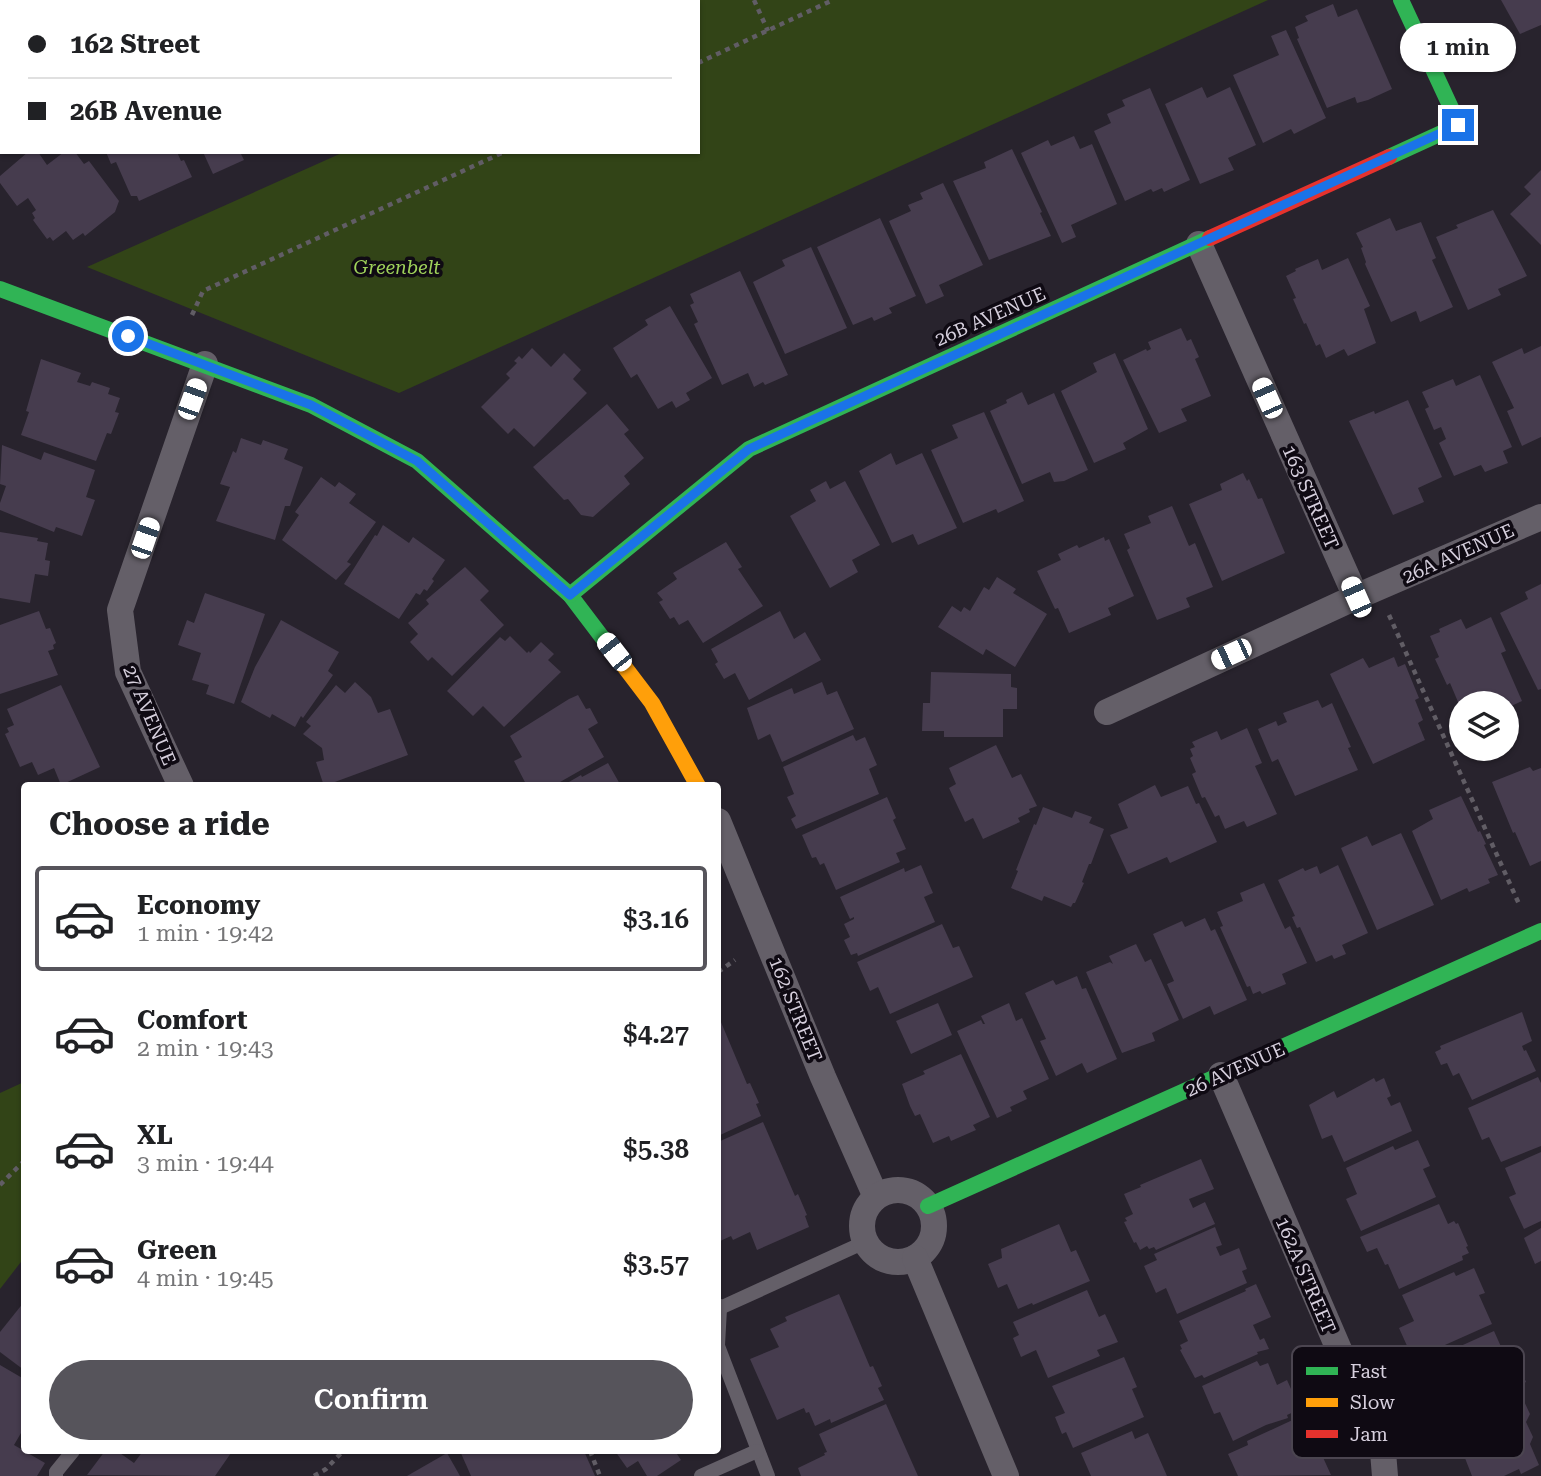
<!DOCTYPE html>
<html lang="en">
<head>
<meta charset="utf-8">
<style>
  body { margin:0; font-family:"Roboto Serif",serif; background:#f6f6f6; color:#202124; height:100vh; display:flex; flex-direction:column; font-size:26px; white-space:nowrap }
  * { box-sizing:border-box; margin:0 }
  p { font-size:23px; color:#757577 }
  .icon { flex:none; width:38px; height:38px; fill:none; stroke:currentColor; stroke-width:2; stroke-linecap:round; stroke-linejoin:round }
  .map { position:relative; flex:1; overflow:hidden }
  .details { position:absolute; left:21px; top:782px; width:700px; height:672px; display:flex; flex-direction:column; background:#fff; border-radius:7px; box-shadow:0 2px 5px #0004 }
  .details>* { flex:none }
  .hud { position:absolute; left:0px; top:0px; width:700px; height:154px; box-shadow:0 2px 5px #0004; display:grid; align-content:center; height:154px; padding:0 28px; background:#fff }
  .tools { position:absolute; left:1449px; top:691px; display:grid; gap:14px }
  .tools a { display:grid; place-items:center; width:70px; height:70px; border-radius:50%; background:#fff; box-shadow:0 2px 5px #0004; font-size:35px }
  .end { position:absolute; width:32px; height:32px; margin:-16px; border:9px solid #1a73e8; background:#fff; box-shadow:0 0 0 4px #fff }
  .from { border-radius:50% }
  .bubble { position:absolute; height:49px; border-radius:24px; background:#fff; box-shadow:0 2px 5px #0004; font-size:23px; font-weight:600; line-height:49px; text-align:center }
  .car { position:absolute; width:21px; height:42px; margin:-21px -10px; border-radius:9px; box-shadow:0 0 5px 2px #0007; background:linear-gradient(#fff 24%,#345 0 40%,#fff 0 76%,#345 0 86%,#fff 0) }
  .hud b { display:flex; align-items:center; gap:24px; height:66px; font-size:26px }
  .hud b+b { border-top:2px solid #e0e0e0 }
  .hud i { width:18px; height:18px; background:#202124 }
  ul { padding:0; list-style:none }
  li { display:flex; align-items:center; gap:21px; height:105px; margin:0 14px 10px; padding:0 14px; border:4px solid transparent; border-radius:7px }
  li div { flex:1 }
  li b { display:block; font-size:26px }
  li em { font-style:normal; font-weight:600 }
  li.current { border-color:#56545b }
  li>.icon { width:63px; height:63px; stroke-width:1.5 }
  h2 { padding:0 28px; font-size:32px; line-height:84px }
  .cta { display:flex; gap:14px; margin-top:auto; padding:14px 28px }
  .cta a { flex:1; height:80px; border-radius:42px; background:#56545b; color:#fff; font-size:28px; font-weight:600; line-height:80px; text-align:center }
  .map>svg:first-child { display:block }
  .green { fill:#324417 }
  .building { fill:#463c4e }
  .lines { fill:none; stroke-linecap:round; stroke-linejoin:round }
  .path { stroke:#615d65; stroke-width:4.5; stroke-dasharray:5 5; stroke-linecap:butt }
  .lane { stroke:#645f68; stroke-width:14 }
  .street { stroke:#645f68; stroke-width:26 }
  .fast { stroke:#30b455; stroke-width:16 }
  .slow { stroke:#ff9f0a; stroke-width:16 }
  .jam { stroke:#e5322d; stroke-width:16 }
  .route { stroke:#1a73e8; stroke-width:9 }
  .labels { text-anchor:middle; stroke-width:7; stroke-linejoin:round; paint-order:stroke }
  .park-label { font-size:19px; font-style:italic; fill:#9fd25a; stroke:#0f0a13 }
  .street-label { font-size:19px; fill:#d6cfdd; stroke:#0f0a13 }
  .key { fill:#0f0a13; stroke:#4b4550; stroke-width:2 }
  .key-label { font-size:19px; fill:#d6cfdd }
</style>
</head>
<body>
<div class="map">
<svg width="1541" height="1476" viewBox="0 0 1541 1476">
  <rect width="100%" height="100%" fill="#28232d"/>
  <g class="green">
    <polygon points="684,0 1268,0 399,393 87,267 344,152 698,152 698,2 681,2"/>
    <polygon points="24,1082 24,1258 0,1289 0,1093"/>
  </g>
  <g class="building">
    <polygon points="1501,0 1541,0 1541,25 1520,34"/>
    <polygon points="1333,4 1338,17 1357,9 1392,89 1368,100 1357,103 1355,97 1327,108 1297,39 1299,38 1295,27 1308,21 1305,16"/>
    <polygon points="1286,30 1326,118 1294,134 1291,129 1263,143 1233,75 1279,55 1271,36"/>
    <polygon points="1202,87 1207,98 1230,87 1256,145 1228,158 1234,170 1200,184 1165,104"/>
    <polygon points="1150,88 1190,180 1164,192 1162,188 1153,192 1151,189 1125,201 1094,131 1111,123 1107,114 1125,106 1122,100"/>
    <polygon points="1074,136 1080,149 1092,144 1117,204 1071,225 1076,237 1062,243 1021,153 1048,140 1051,146"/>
    <polygon points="1012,149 1042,212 1040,213 1051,236 989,260 953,181 986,168 984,162"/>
    <polygon points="28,152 38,152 47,165 64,152 75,152 84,164 89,161 119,201 115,212 85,236 83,233 73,240 66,231 53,241 50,237 47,239 33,220 35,218 32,213 36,210 28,198 17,206 0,183 0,176"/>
    <polygon points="106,152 177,152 181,161 184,160 192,177 139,201 137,196 131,196 116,162 111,164"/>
    <polygon points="203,152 240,152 244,160 213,174"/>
    <polygon points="1541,170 1541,245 1510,214 1531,194 1524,187"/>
    <polygon points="943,183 983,265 939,285 944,296 926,304 889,221 911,211 908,205 923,199 920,193"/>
    <polygon points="1493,210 1527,276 1498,289 1501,295 1468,310 1436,237 1458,228 1456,225"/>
    <polygon points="880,218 916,296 889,308 892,313 874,321 872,317 853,325 817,247"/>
    <polygon points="1390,218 1396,231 1421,222 1436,258 1432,260 1453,307 1420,322 1416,311 1391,322 1365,264 1366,262 1361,248 1363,247 1356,233"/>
    <polygon points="811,247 847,328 785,354 753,282 785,266 782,260"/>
    <polygon points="1348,258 1370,306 1364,309 1376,343 1348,356 1344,349 1326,358 1320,344 1316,346 1306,323 1304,324 1293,299 1296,298 1286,276 1296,271 1295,269 1318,259 1322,270"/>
    <polygon points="740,271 788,375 765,385 763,382 754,387 748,373 722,385 694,324 698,322 690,305 694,303 690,294"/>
    <polygon points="670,306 712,378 686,393 690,400 676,408 672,401 658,409 637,374 631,378 613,348 648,325 645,320"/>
    <polygon points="1181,328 1187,341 1191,339 1199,357 1195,359 1211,396 1181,409 1187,421 1159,433 1123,360 1146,349 1147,351 1151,349 1148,342"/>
    <polygon points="1541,346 1541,437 1522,446 1507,411 1514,408 1492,362 1522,348 1524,354"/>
    <polygon points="532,348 551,367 564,353 581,370 573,379 587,393 534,447 514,428 508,434 481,407 510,378 506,374 517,363 514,361 519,356 522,359"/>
    <polygon points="1115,353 1148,429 1123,443 1126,449 1094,463 1061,391 1097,372 1093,363"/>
    <polygon points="41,359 81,373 77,382 90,386 92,382 110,388 108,394 120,398 115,412 119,413 111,434 107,433 96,461 21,435 29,412 26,411"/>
    <polygon points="1480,375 1512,447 1503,451 1508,463 1485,472 1481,465 1454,476 1439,443 1446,439 1441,427 1434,430 1425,409 1429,407 1422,392 1453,379 1456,386"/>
    <polygon points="1022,392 1028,405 1054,393 1088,470 1064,481 1054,482 1050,472 1022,484 990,411 1007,403 1006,400"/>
    <polygon points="1408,400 1442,477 1418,488 1424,502 1393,515 1349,421 1374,411 1375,414"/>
    <polygon points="607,404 629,430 624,434 644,458 624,476 630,484 593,517 581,515 568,499 564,500 533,467"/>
    <polygon points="984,412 1024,501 998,513 996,509 963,523 931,450 958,438 952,425"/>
    <polygon points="241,438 261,445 263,440 288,449 284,459 303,467 290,506 285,506 275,540 216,521 230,487 220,484 233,451 236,453"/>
    <polygon points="2,445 41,460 44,452 95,470 86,497 95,500 82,536 56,527 54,532 0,510 0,503 6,486 0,484"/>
    <polygon points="891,453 896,465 922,453 957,528 918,545 913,534 892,543 859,471"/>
    <polygon points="1243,473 1247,481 1249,479 1258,499 1262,498 1285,553 1222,581 1189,504 1222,490 1220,484"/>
    <polygon points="321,477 335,487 339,482 356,494 349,503 376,522 347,562 351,564 336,580 282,540 299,515 295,512"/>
    <polygon points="826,481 830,489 845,481 880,545 852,560 858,572 830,588 790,516 816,501 810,490"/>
    <polygon points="1172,506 1189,546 1195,543 1213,587 1186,598 1190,607 1157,620 1127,550 1130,548 1124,534 1151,523 1148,516"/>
    <polygon points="383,525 409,543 413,537 445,560 432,579 434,581 427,591 424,589 420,595 416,593 399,619 344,584 375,535 377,536"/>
    <polygon points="0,532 38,538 37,541 48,543 45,560 50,561 48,576 35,574 30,603 0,598"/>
    <polygon points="1104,537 1105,541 1109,539 1134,596 1108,608 1111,615 1069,633 1058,608 1055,609 1037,571 1061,560 1058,554 1077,545 1079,548"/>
    <polygon points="726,542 742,567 738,569 763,606 703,643 688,620 679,625 674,617 670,619 659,602 663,600 657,593 677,579 673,573"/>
    <polygon points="465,567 489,591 480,600 504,625 452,676 432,657 428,661 410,642 418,634 408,623 429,604 426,600"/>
    <polygon points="997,577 1016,589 1013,593 1047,614 1015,667 986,649 983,655 938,627 952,606 961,612 964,607 970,611 984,587 989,590"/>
    <polygon points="1541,584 1541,689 1538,690 1500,613 1528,599 1525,592"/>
    <polygon points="205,593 265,614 234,704 206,694 209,685 192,680 201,653 178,645 187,620 194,623"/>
    <polygon points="39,611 46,629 50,628 56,643 53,645 54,649 48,651 58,675 0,694 0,625"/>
    <polygon points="780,611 794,639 805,632 821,660 749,700 735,673 724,679 715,664 718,662 711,649"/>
    <polygon points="1491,617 1506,651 1501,653 1522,701 1507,708 1507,704 1461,704 1461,709 1450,683 1447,685 1435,659 1439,657 1430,636 1440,632 1439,629 1461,619 1466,629"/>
    <polygon points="281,620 339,652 328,671 333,675 303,718 301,716 295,727 272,714 270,718 241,702 255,667"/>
    <polygon points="510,636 527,653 529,651 530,653 541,642 554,654 548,660 561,672 504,727 483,706 473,716 447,691 500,637 505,641"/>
    <polygon points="1394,657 1398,667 1405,664 1419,698 1415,700 1423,720 1418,723 1425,740 1373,764 1330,674 1363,658 1369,668"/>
    <polygon points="931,672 1011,674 1011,687 1017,688 1017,709 1003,709 1003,737 944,737 944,731 922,731 923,703 930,703"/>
    <polygon points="355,682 371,697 378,713 390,709 408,755 324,786 316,762 324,760 322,748 303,734 311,726 306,722 336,685 345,693"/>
    <polygon points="822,682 827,695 837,691 854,729 782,762 770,734 758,740 747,708 792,688 794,694"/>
    <polygon points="61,685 100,767 61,785 54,768 38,775 32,762 20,767 5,734 9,732 7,728 14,725 7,709"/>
    <polygon points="578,695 586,709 590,708 598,723 588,729 604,757 553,786 527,786 514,761 522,757 510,736 569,699"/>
    <polygon points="1318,700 1322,708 1332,703 1351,747 1348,748 1358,770 1295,796 1278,759 1272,762 1258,729 1276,721 1278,726 1287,722 1283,713"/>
    <polygon points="1247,728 1262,763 1255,766 1277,814 1247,827 1244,821 1225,829 1219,815 1215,817 1205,797 1202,798 1192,774 1196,772 1190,758 1193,756 1190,749 1195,747 1192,742 1217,731 1221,740"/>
    <polygon points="853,735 856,741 865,737 877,765 869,769 879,794 796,829 791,819 796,816 787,797 794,794 783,767"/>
    <polygon points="996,745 1012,778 1021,774 1037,806 1029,809 1030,812 1018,818 1020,822 983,839 973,818 965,822 949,788 956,784 949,768"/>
    <polygon points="608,763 621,786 562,786 581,775 582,777"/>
    <polygon points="1530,767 1533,771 1541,768 1541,861 1530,866 1515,832 1513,833 1492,782"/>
    <polygon points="1155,785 1161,797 1188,786 1196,804 1199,803 1217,842 1170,863 1167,857 1128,874 1110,835 1128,828 1118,804"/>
    <polygon points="1461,796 1478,832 1480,831 1486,844 1484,845 1498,875 1488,879 1490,883 1469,892 1467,888 1441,900 1412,831 1433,819 1429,810"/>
    <polygon points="887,797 896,818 893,820 906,849 896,853 900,862 836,890 824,863 820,865 816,857 812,858 802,835"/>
    <polygon points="1043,807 1072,818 1075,811 1092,817 1089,823 1104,829 1091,864 1089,864 1082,882 1084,883 1075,903 1073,903 1071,907 1044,896 1042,901 1011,888 1018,871 1016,870 1034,824 1036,825"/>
    <polygon points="1401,833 1434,905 1377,930 1341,848 1367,836 1372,846"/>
    <polygon points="921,865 933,893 924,897 935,922 858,956 857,953 851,955 844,940 850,937 844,924 854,919 854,917 850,919 840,897 904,868 905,872"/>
    <polygon points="1338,865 1368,933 1342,945 1346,954 1334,959 1332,955 1316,962 1300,927 1297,928 1292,917 1295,916 1278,880 1303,868 1305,871 1317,866 1320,874"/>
    <polygon points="1264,883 1285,929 1290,926 1307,963 1282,974 1286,984 1262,994 1260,991 1253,994 1250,986 1247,987 1220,927 1223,926 1217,912 1243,901 1240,893"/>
    <polygon points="1205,918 1211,931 1215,929 1247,1000 1214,1015 1210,1006 1183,1019 1167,984 1174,981 1153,934 1182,921 1185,927"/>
    <polygon points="942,924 953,948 959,946 973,977 890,1014 878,987 870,991 857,962"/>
    <polygon points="1136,944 1145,962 1151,959 1179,1020 1152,1033 1155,1041 1122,1053 1086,972 1110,962 1113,964 1109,956"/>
    <polygon points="1077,976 1082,989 1086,988 1117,1059 1087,1073 1082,1063 1056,1076 1040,1041 1046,1039 1025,993 1053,980 1056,985"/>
    <polygon points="938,1003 952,1035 911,1054 896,1021"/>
    <polygon points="1009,1003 1016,1021 1022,1018 1049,1079 1023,1091 1027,1099 1010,1107 1012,1111 997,1118 957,1031 981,1020 983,1024 985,1024 981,1016"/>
    <polygon points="1522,1012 1532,1041 1522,1046 1524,1051 1526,1050 1536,1071 1472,1100 1459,1073 1453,1076 1447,1063 1441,1065 1435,1052 1441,1049 1440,1046"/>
    <polygon points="718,1015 747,1084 750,1083 759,1103 756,1104 761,1116 718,1136"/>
    <polygon points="961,1054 990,1117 973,1125 976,1130 951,1141 949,1136 933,1143 920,1114 915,1116 910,1106 902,1084 925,1074 923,1071"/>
    <polygon points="1538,1077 1541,1083 1541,1146 1501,1162 1489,1137 1482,1140 1468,1108"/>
    <polygon points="1374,1078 1376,1082 1384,1078 1391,1096 1387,1098 1391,1106 1400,1102 1412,1131 1344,1162 1332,1135 1322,1139 1309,1105 1334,1091 1337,1098"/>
    <polygon points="763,1122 795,1196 798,1194 807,1215 805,1216 809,1227 757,1250 750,1232 733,1240 731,1236 718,1242 718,1142"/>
    <polygon points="1418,1140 1430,1166 1423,1169 1436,1197 1361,1231 1346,1199 1357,1194 1346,1168 1393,1146 1395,1150"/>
    <polygon points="1541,1152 1541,1221 1524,1229 1509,1197 1516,1194 1505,1168"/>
    <polygon points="1201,1159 1214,1189 1189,1199 1193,1208 1205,1202 1215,1224 1156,1250 1154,1247 1149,1249 1147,1246 1140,1250 1136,1242 1134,1243 1124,1222 1127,1221 1125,1218 1133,1214 1124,1194 1141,1187 1140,1185"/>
    <polygon points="1439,1204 1448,1224 1454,1221 1456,1224 1458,1223 1468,1246 1466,1247 1469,1253 1462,1256 1463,1260 1399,1289 1388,1264 1385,1265 1377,1248 1367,1252 1360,1237"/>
    <polygon points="1059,1224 1071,1252 1076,1250 1090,1281 1033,1305 1032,1303 1018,1309 1007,1284 998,1288 988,1264 1002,1258 1001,1249"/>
    <polygon points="1215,1227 1222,1245 1216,1247 1220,1256 1239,1248 1247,1269 1242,1271 1247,1283 1177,1314 1166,1288 1156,1293 1144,1266 1157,1260 1154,1254"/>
    <polygon points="1541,1228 1541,1261 1535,1264 1524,1238"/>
    <polygon points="1474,1268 1485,1293 1479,1295 1492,1324 1418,1357 1413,1346 1408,1348 1399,1328 1414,1321 1402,1295 1454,1272 1456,1276"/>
    <polygon points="1256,1284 1271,1317 1253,1325 1260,1340 1264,1338 1269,1349 1257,1352 1258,1354 1204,1378 1202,1375 1195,1378 1180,1350 1182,1349 1180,1345 1188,1341 1179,1321 1246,1291 1245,1289"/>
    <polygon points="1087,1290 1099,1317 1105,1314 1118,1342 1097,1350 1100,1356 1048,1378 1036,1350 1021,1357 1013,1338 1019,1335 1013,1322"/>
    <polygon points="839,1294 870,1367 873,1366 882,1386 878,1388 884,1400 831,1423 830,1419 815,1426 809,1412 806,1413 804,1408 777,1420 750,1359 779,1347 770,1329 787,1321 785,1317"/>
    <polygon points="24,1302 24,1370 0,1352 0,1332"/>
    <polygon points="1494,1331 1506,1358 1514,1355 1526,1382 1455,1416 1443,1391 1431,1396 1423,1377 1430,1373 1425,1362"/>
    <polygon points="1124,1357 1137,1387 1132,1389 1144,1417 1073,1448 1066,1432 1062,1434 1055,1417 1065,1413 1052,1386"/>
    <polygon points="1257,1361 1260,1366 1268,1363 1277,1385 1287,1380 1300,1409 1287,1415 1288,1418 1266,1425 1233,1441 1220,1412 1214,1414 1202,1386"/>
    <polygon points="0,1365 24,1379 24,1436 21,1433 14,1445 45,1463 37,1476 0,1476"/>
    <polygon points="1521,1395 1530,1414 1526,1422 1533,1437 1530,1444 1539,1465 1521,1474 1519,1469 1504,1476 1472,1476 1463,1453 1468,1442 1460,1423"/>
    <polygon points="886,1404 918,1476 801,1476 798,1468 825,1455 824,1453 827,1452 819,1434"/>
    <polygon points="1299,1417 1315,1455 1321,1453 1331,1475 1238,1476 1228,1454 1248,1445 1247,1441"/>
    <polygon points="1132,1431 1135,1439 1148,1433 1167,1476 1091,1476 1081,1453"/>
    <polygon points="105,1451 117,1451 134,1463 143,1451 228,1451 231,1453 215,1476 87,1475"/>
    <polygon points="460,1451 584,1451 595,1476 471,1476"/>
    <polygon points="615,1451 675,1451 681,1460 657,1476 647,1476 638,1461 627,1468"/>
    <polygon points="447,1453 460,1476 407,1476"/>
  </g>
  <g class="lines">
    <g class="path">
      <polyline points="754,0 768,31"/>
      <polyline points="698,63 833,0"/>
      <polyline points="192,315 203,291 504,152"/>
      <polyline points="1389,615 1519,904"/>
      <polyline points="718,972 735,960"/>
      <polyline points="0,1185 24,1161"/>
      <polyline points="590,1451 600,1476"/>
      <polyline points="314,1476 326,1469 343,1451"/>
    </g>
    <g class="lane">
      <polyline points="718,1305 720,1308 718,1345"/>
      <polyline points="720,1308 865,1242"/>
      <polyline points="718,1346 768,1476"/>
      <polyline points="56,1476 56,1472 73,1451"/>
      <polyline points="701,1476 757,1451"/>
    </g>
    <g class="street">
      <polyline points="223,2 227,0"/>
      <polyline points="0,104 2,103"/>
      <polyline points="1199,244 1356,597"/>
      <polyline points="1107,712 1356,597 1541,517"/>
      <polyline points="181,786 128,672 120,610 205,364"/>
      <polyline points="718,821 823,1077 876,1197"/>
      <polyline points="1221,1075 1383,1452 1385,1476"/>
      <circle cx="898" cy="1226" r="36"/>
      <polyline points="915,1258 1006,1476"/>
    </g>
    <g class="fast">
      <polyline points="1389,157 1459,125 1401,0"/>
      <polyline points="0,289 311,405 417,461 570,595 614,653"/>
      <polyline points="570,595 749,449 1210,238"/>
      <polyline points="928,1206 1541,931"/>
    </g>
    <polyline class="slow" points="614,653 652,703 698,786"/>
    <polyline class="jam" points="1210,238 1389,157"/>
  </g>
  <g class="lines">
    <polyline class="route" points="128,336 311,405 417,461 570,595 749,449 1458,125"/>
  </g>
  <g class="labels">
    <g class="park-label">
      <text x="397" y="274">Greenbelt</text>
    </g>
    <g class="street-label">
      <text transform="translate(990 316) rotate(-24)" y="7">26B AVENUE</text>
      <text transform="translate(1311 497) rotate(66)" y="7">163 STREET</text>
      <text transform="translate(1458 553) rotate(-24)" y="7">26A AVENUE</text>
      <text transform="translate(150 715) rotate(67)" y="7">27 AVENUE</text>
      <text transform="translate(796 1009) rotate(68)" y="7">162 STREET</text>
      <text transform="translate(1235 1069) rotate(-24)" y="7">26 AVENUE</text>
      <text transform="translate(1306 1275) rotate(67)" y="7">162A STREET</text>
    </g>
  </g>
  <rect x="1292" y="1346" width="232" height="112" rx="10" class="key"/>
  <rect x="1306" y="1367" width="32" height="8" fill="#30b455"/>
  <rect x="1306" y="1398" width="32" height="9" fill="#ff9f0a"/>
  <rect x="1306" y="1430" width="32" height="8" fill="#e5322d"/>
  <g class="key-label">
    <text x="1350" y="1378">Fast</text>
    <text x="1350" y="1409">Slow</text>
    <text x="1350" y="1441">Jam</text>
  </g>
</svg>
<div class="tools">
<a><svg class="icon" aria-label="layers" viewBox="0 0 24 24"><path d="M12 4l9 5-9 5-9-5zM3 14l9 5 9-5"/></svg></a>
</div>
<i class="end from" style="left:128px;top:336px"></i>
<i class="end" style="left:1458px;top:125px"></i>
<div class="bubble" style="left:1400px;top:23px;width:116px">1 min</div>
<i class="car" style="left:1267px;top:398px;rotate:336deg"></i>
<i class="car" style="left:192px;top:399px;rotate:20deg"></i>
<i class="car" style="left:145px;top:538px;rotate:19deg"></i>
<i class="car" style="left:1356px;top:597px;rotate:336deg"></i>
<i class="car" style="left:614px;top:652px;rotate:322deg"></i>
<i class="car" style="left:1231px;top:654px;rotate:245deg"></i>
<div class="hud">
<b><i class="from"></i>162 Street</b>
<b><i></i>26B Avenue</b>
</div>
<section class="details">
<h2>Choose a ride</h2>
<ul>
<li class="current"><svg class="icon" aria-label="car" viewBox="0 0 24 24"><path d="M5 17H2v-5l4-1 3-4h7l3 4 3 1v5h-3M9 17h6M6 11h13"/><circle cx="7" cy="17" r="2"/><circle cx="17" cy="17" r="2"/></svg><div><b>Economy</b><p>1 min · 19:42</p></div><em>$3.16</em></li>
<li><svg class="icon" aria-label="car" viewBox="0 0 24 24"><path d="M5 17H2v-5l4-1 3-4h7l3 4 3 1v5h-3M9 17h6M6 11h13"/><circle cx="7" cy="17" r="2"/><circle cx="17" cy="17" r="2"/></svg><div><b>Comfort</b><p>2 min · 19:43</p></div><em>$4.27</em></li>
<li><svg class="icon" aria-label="car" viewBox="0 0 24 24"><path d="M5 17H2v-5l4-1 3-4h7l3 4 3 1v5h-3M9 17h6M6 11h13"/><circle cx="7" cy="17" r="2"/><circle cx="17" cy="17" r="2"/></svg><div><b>XL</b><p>3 min · 19:44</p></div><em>$5.38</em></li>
<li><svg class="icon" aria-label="car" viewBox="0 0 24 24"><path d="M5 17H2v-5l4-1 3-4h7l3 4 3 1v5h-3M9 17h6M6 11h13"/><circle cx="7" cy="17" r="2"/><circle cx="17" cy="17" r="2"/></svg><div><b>Green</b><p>4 min · 19:45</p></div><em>$3.57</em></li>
</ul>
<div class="cta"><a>Confirm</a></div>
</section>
</div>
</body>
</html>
